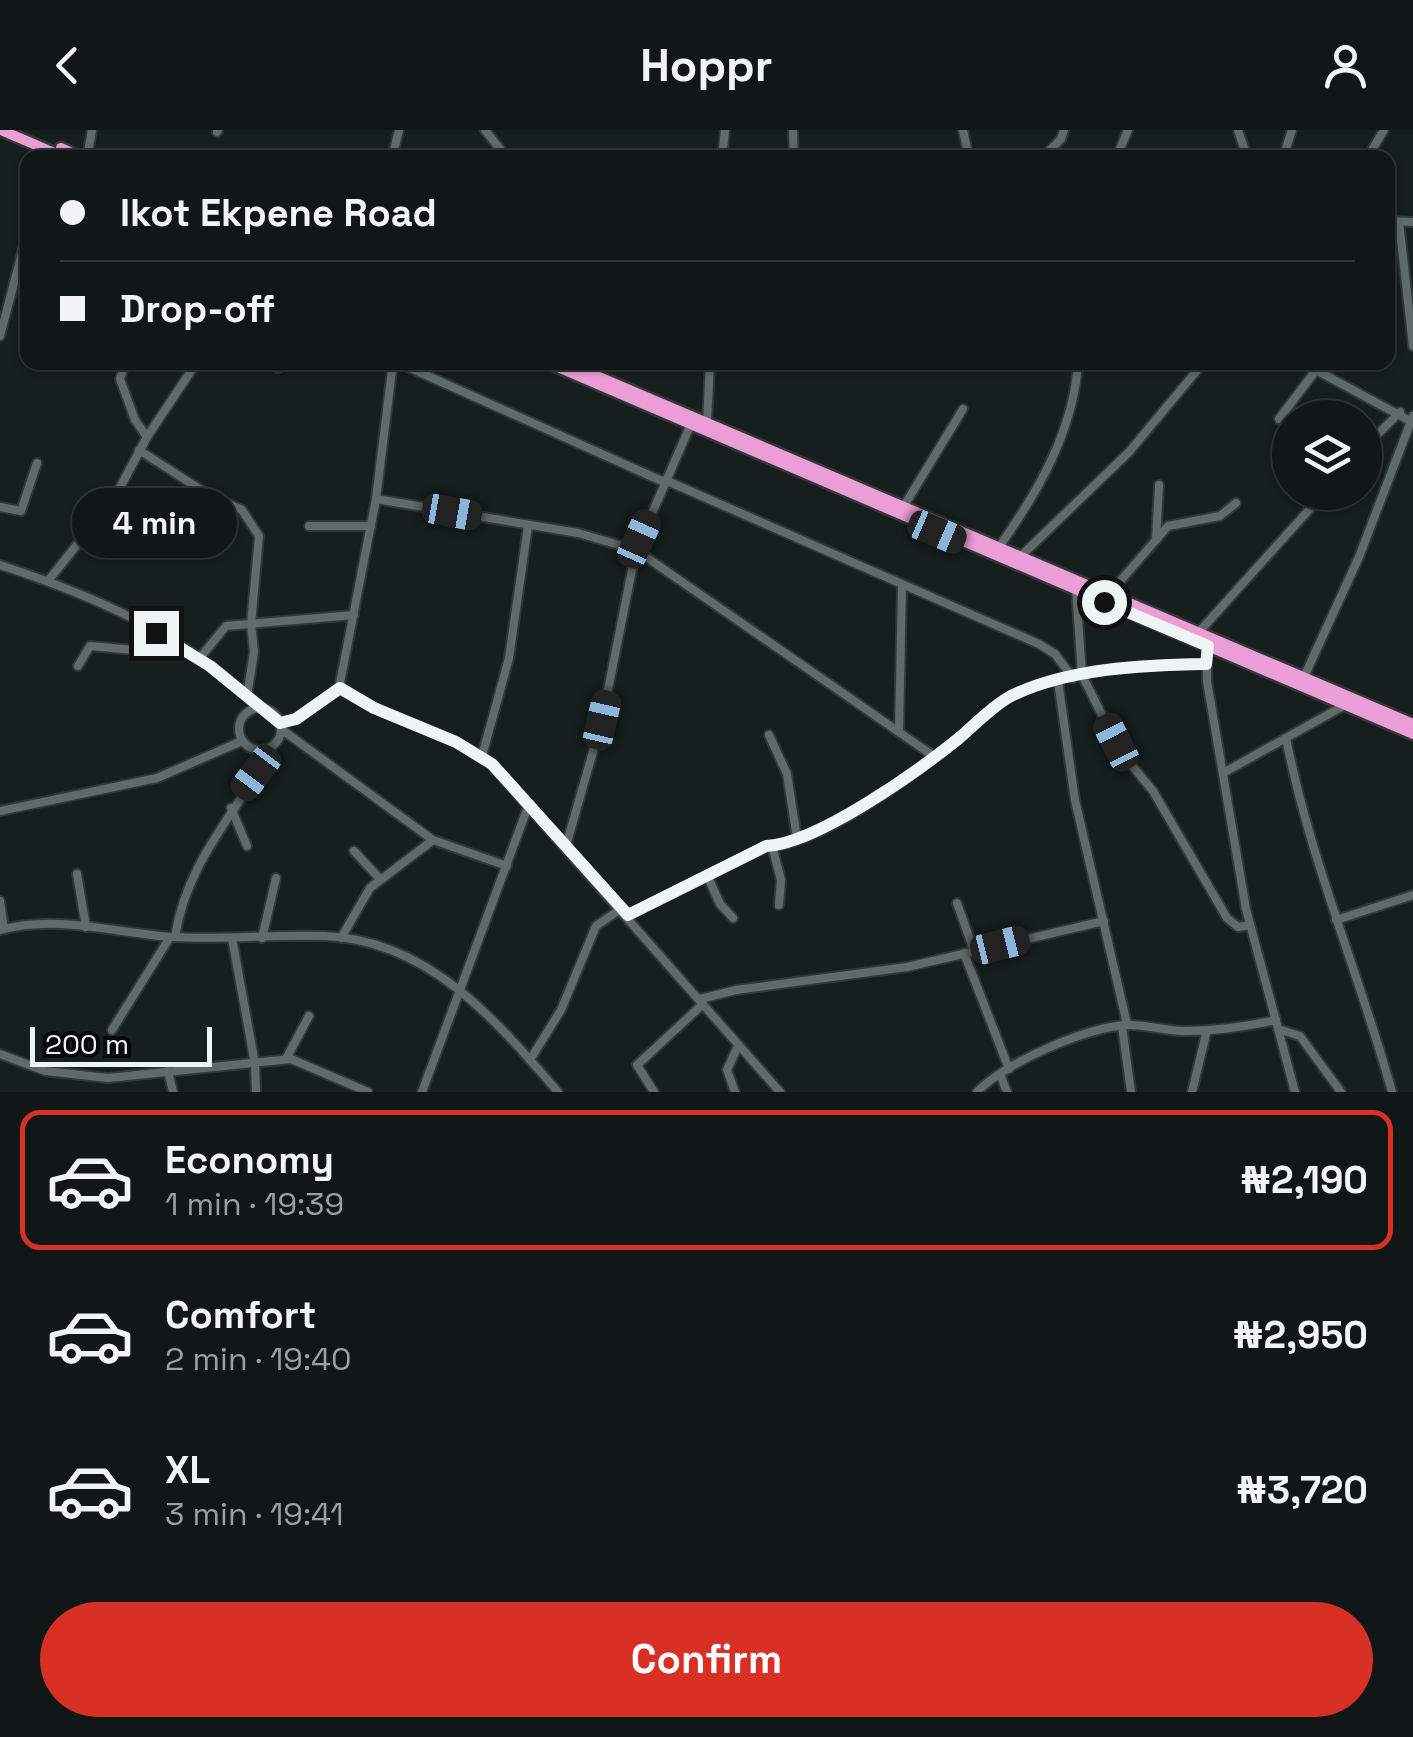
<!DOCTYPE html>
<html lang="en">
<head>
<meta charset="utf-8">
<style>
  body { margin:0; font-family:"Space Grotesk",sans-serif; background:#1e2423; color:#f1f3f6; height:100vh; display:flex; flex-direction:column; font-size:38px; white-space:nowrap }
  * { box-sizing:border-box; margin:0 }
  p { font-size:32px; color:#9c9fa1 }
  .icon { flex:none; width:55px; height:55px; fill:none; stroke:currentColor; stroke-width:2; stroke-linecap:round; stroke-linejoin:round }
  .map { position:relative; height:962px; overflow:hidden }
  .drawer { display:flex; flex-direction:column; background:#101716; flex:1 }
  .drawer>* { flex:none }
  .hud { position:absolute; left:20px; top:20px; width:1375px; height:220px; border-radius:20px; box-shadow:0 2px 8px #0004,0 0 0 2px #303635; display:grid; align-content:center; height:220px; padding:0 40px; background:#101716 }
  .tools { position:absolute; left:1272px; top:270px; display:grid; gap:20px }
  .tools a { display:grid; place-items:center; width:110px; height:110px; border-radius:50%; background:#101716; box-shadow:0 2px 8px #0004,0 0 0 2px #303635; font-size:50px }
  .scale { position:absolute; left:30px; bottom:25px; width:182px; box-sizing:border-box; padding-left:10px; border:5px solid #eef4f3; border-top:0; font-size:28px; line-height:35px; white-space:nowrap; color:#eef4f3; -webkit-text-stroke:8px #050808; paint-order:stroke }
  .end { position:absolute; width:45px; height:45px; margin:-22px; border:12px solid #eef4f3; background:#111; box-shadow:0 0 0 5px #111 }
  .from { border-radius:50% }
  .bubble { position:absolute; height:70px; border-radius:35px; background:#101716; box-shadow:0 2px 8px #0004,0 0 0 2px #303635; font-size:32px; font-weight:700; line-height:70px; text-align:center }
  .car { position:absolute; width:30px; height:60px; margin:-30px -15px; border-radius:12px; box-shadow:0 0 8px 2px #0007; background:linear-gradient(#222 24%,#8ab4d8 0 40%,#222 0 76%,#8ab4d8 0 86%,#222 0) }
  .hud b { display:flex; align-items:center; gap:35px; height:95px; font-size:38px }
  .hud b+b { border-top:2px solid #303635 }
  .hud i { width:25px; height:25px; background:#f1f3f6 }
  ul { padding:18px 0 0; list-style:none }
  li { display:flex; align-items:center; gap:30px; height:140px; margin:0 20px 15px; padding:0 20px; border:5px solid transparent; border-radius:20px }
  li div { flex:1 }
  li b { display:block; font-size:38px }
  li em { font-style:normal; font-weight:700 }
  li.on { border-color:#d93025 }
  li>.icon { width:90px; height:90px; stroke-width:1.5 }
  .cta { display:flex; gap:20px; margin-top:auto; padding:20px 40px }
  .cta a { flex:1; height:115px; border-radius:60px; background:#d93025; color:#fff; font-size:40px; font-weight:700; line-height:115px; text-align:center }
  header { display:flex; justify-content:space-between; align-items:center; height:130px; padding:0 40px; background:#101716; font-size:45px; font-weight:700 }
  .map>svg:first-child { display:block }
  .lines { fill:none; stroke-linecap:round; stroke-linejoin:round }
  .minor-casing { stroke:#323837; stroke-width:12 }
  .highway-casing { stroke:#323837; stroke-width:15 }
  .minor { stroke:#606b69; stroke-width:8 }
  .highway { stroke:#ea9ed5; stroke-width:10 }
  .route { stroke:#eef4f3; stroke-width:12 }
</style>
</head>
<body>
<header><svg class="icon" aria-label="back" viewBox="0 0 24 24"><path d="M15 5l-7 7 7 7"/></svg>Hoppr<svg class="icon" aria-label="person" viewBox="0 0 24 24"><circle cx="12" cy="8" r="4"/><path d="M4 21q1-7 8-7t8 7"/></svg></header>
<div class="map">
<svg width="1413" height="962" viewBox="0 0 1413 962">
  <rect width="100%" height="100%" fill="#161f1e"/>
  <g class="lines">
    <g class="minor-casing">
      <g id="minor">
        <polyline points="485,0 507,28"/>
        <polyline points="793,0 794,28"/>
        <polyline points="963,0 969,28"/>
        <polyline points="1238,0 1245,21 1256,28"/>
        <polyline points="217,2 218,0"/>
        <polyline points="87,28 92,0"/>
        <polyline points="392,28 399,0"/>
        <polyline points="722,28 725,0"/>
        <polyline points="1042,28 1061,9 1064,0"/>
        <polyline points="1123,28 1120,19 1128,0"/>
        <polyline points="1283,28 1292,0"/>
        <polyline points="1367,28 1384,0"/>
        <polyline points="1388,91 1413,92"/>
        <polyline points="1399,92 1413,216"/>
        <polyline points="0,206 28,100"/>
        <polyline points="126,232 120,249 135,290 147,307"/>
        <path d="M393,232L376,369L339,558C387,590 447,599 492,635L780,962"/>
        <polyline points="397,232 664,352"/>
        <polyline points="1301,232 1412,292"/>
        <polyline points="278,238 280,232"/>
        <polyline points="1279,289 1316,240"/>
        <polyline points="707,292 710,232"/>
        <polyline points="1365,317 1400,282"/>
        <polyline points="139,320 209,365 242,380 259,406 251,494 254,522 247,566"/>
        <polyline points="665,350 1039,514 1055,524 1073,548"/>
        <polyline points="376,369 578,403 636,420 935,627"/>
        <polyline points="904,376 963,279"/>
        <polyline points="0,377 21,381 37,333"/>
        <polyline points="309,396 371,396"/>
        <polyline points="1156,410 1159,355"/>
        <path d="M999,417C1038,362 1074,300 1078,232"/>
        <polyline points="1021,426 1129,322 1204,232"/>
        <path d="M0,435C92,465 191,507 258,578"/>
        <polyline points="48,451 115,367 147,307 197,232"/>
        <polyline points="1076,460 1082,545 1120,621 1153,661 1227,788 1238,797 1250,795"/>
        <polyline points="1109,464 1168,396 1220,386 1236,373"/>
        <polyline points="1199,502 1325,362"/>
        <polyline points="1207,516 1207,551 1246,779 1295,962"/>
        <polyline points="199,529 226,496 354,485"/>
        <polyline points="78,536 90,516 167,523 181,517"/>
        <polyline points="1304,547 1359,427 1413,286"/>
        <polyline points="1058,551 1075,670 1127,894"/>
        <circle cx="260" cy="599" r="21"/>
        <polyline points="280,593 296,589 339,558"/>
        <polyline points="281,599 433,710 507,736"/>
        <polyline points="899,600 902,455"/>
        <polyline points="769,605 787,644 797,708"/>
        <path d="M1286,608C1310,730 1359,843 1392,962"/>
        <polyline points="482,626 509,528 528,396"/>
        <polyline points="1223,643 1345,575"/>
        <polyline points="231,678 247,716"/>
        <polyline points="0,681 157,648 242,611"/>
        <polyline points="566,716 602,590 636,420 691,294"/>
        <polyline points="772,716 781,750 779,775"/>
        <polyline points="354,721 380,749"/>
        <polyline points="77,744 86,797"/>
        <polyline points="707,745 720,774 733,788"/>
        <polyline points="0,771 4,799"/>
        <polyline points="957,773 974,821"/>
        <path d="M628,785L766,717C823,713 913,645 958,609C975,595 992,576 1011,566C1068,537 1145,535 1207,534"/>
        <polyline points="1336,790 1413,765"/>
        <path d="M0,800C57,784 115,803 173,807C224,810 275,804 325,806C428,810 496,890 558,962"/>
        <path d="M175,807C187,730 237,683 272,618"/>
        <polyline points="232,808 255,934 256,962"/>
        <polyline points="262,808 276,748"/>
        <polyline points="341,808 370,758 433,710"/>
        <polyline points="964,823 1009,939"/>
        <polyline points="700,869 736,860 907,837 1104,791"/>
        <polyline points="1122,896 1131,962"/>
        <polyline points="1278,899 1300,906 1341,962"/>
        <polyline points="112,900 170,807"/>
        <polyline points="0,924 45,941 108,948 291,929 368,962"/>
        <polyline points="286,929 309,886"/>
        <polyline points="530,930 561,880 596,796 622,778"/>
        <polyline points="168,941 173,962"/>
        <polyline points="1000,944 1007,962"/>
        <polyline points="422,962 529,674"/>
        <polyline points="654,962 637,935 703,874"/>
        <polyline points="735,962 727,940 738,916"/>
        <path d="M977,962C1004,933 1090,895 1130,895C1148,895 1166,901 1184,901C1216,901 1245,897 1276,890"/>
        <polyline points="1192,962 1207,900"/>
      </g>
    </g>
    <g class="highway-casing">
      <g id="highway">
        <polyline points="1,0 66,28"/>
        <polyline points="61,18 83,28"/>
        <polyline points="546,232 1413,604"/>
        <polyline points="564,232 1413,594"/>
      </g>
    </g>
    <use href="#minor" class="minor"/>
    <use href="#highway" class="highway"/>
  </g>
  <g class="lines">
    <path class="route" d="M156,503L210,536L280,593L296,589L340,558L374,578L456,612L492,634L628,785L766,716C816,714 917,642 958,609C975,595 992,576 1011,566C1068,538 1144,535 1206,534L1208,516L1104,472"/>
  </g>
</svg>
<div class="tools">
<a><svg class="icon" aria-label="layers" viewBox="0 0 24 24"><path d="M12 4l9 5-9 5-9-5zM3 14l9 5 9-5"/></svg></a>
</div>
<div class="scale">200 m</div>
<i class="end from" style="left:1104px;top:472px"></i>
<i class="end" style="left:156px;top:503px"></i>
<div class="bubble" style="left:72px;top:358px;width:165px">4 min</div>
<i class="car" style="left:452px;top:382px;rotate:100deg"></i>
<i class="car" style="left:937px;top:402px;rotate:113deg"></i>
<i class="car" style="left:639px;top:409px;rotate:24deg"></i>
<i class="car" style="left:602px;top:590px;rotate:13deg"></i>
<i class="car" style="left:1116px;top:612px;rotate:333deg"></i>
<i class="car" style="left:256px;top:643px;rotate:217deg"></i>
<i class="car" style="left:1000px;top:815px;rotate:76deg"></i>
<div class="hud">
<b><i class="from"></i>Ikot Ekpene Road</b>
<b><i></i>Drop-off</b>
</div>
</div>
<section class="drawer">
<ul>
<li class="on"><svg class="icon" aria-label="car" viewBox="0 0 24 24"><path d="M5 17H2v-5l4-1 3-4h7l3 4 3 1v5h-3M9 17h6M6 11h13"/><circle cx="7" cy="17" r="2"/><circle cx="17" cy="17" r="2"/></svg><div><b>Economy</b><p>1 min · 19:39</p></div><em>₦2,190</em></li>
<li><svg class="icon" aria-label="car" viewBox="0 0 24 24"><path d="M5 17H2v-5l4-1 3-4h7l3 4 3 1v5h-3M9 17h6M6 11h13"/><circle cx="7" cy="17" r="2"/><circle cx="17" cy="17" r="2"/></svg><div><b>Comfort</b><p>2 min · 19:40</p></div><em>₦2,950</em></li>
<li><svg class="icon" aria-label="car" viewBox="0 0 24 24"><path d="M5 17H2v-5l4-1 3-4h7l3 4 3 1v5h-3M9 17h6M6 11h13"/><circle cx="7" cy="17" r="2"/><circle cx="17" cy="17" r="2"/></svg><div><b>XL</b><p>3 min · 19:41</p></div><em>₦3,720</em></li>
</ul>
<div class="cta"><a>Confirm</a></div>
</section>
</body>
</html>
